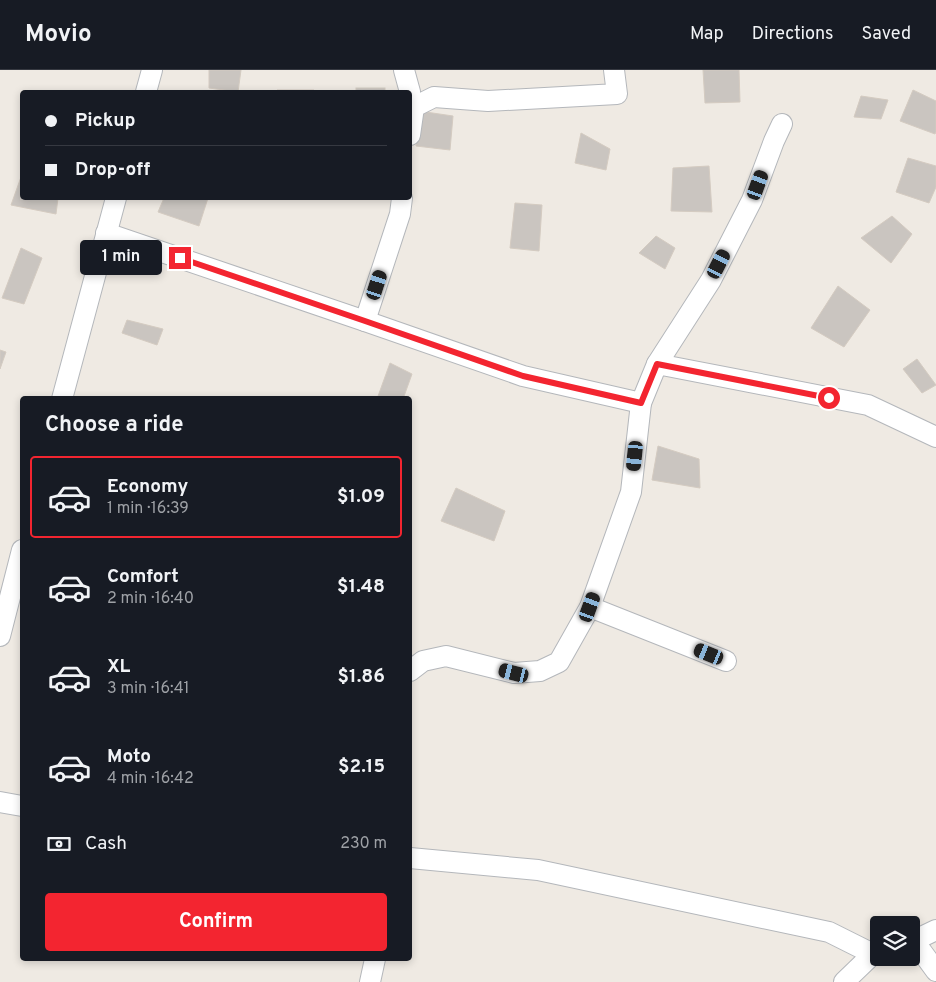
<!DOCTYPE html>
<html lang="en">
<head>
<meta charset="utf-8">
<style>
  body { margin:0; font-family:Overpass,sans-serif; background:#242831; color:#f1f3f6; height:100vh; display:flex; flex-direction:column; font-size:19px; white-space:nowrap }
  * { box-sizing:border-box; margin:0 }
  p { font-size:16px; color:#9ea1a6 }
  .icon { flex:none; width:28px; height:28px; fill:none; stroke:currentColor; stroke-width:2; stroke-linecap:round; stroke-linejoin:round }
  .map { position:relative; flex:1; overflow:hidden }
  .drawer { position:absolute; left:20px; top:326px; width:392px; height:565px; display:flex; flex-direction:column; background:#171b24; border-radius:5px; box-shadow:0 2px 8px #0003 }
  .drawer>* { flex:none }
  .top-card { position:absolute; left:20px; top:20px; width:392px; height:110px; border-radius:5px; box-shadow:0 2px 8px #0003; display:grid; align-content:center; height:110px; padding:0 25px; background:#171b24 }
  .fabs { position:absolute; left:870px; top:846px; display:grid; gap:10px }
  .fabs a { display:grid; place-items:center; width:50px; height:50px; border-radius:5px; background:#171b24; box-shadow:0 2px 8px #0003; font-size:25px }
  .end { position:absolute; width:22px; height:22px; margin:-11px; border:6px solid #f32530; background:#fff; box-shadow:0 0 0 2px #fff }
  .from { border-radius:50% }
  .bubble { position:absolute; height:35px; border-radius:5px; background:#171b24; box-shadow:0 2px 8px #0003; font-size:16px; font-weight:700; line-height:35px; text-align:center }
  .car { position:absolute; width:15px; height:30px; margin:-15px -8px; border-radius:6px; box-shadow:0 0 4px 1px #0007; background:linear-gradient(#222 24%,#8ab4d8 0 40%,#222 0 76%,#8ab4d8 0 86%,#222 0) }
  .top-card b { display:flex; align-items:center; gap:18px; height:48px; font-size:19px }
  .top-card b+b { border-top:1px solid #363941 }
  .top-card i { width:12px; height:12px; background:#f1f3f6 }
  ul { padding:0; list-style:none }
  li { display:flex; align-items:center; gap:15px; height:82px; margin:0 10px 8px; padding:0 15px; border:2px solid transparent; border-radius:5px }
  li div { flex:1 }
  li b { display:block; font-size:19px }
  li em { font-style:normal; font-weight:700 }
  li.active { border-color:#f32530 }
  li>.icon { width:45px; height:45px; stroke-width:1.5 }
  h2 { padding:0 25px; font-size:22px; line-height:60px }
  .pay { display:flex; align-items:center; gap:12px; height:55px; padding:0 25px; font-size:19px }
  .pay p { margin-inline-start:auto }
  .action { display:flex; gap:10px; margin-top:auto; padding:10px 25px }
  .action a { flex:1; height:58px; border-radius:5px; background:#f32530; color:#fff; font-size:20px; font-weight:700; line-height:58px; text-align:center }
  header { display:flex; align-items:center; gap:30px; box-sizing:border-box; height:70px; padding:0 25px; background:#171b24; border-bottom:1px solid #363941 }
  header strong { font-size:24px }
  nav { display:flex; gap:28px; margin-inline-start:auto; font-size:18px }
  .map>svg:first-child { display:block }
  .building { fill:#cac5c0; stroke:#d4cbc1 }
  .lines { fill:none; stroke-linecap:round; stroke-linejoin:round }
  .street-casing { stroke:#b4b7bb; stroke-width:22 }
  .street { stroke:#fff; stroke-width:20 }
  .route { stroke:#f32530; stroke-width:6 }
</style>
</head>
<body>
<header>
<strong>Movio</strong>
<nav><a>Map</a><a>Directions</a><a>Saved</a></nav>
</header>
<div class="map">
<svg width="936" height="912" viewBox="0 0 936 912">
  <rect width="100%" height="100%" fill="#efeae3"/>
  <g class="building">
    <polygon points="209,0 241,0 238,22 209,18"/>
    <polygon points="703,0 739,0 740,32 705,33"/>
    <rect x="356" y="18" width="29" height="4"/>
    <polygon points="277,20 314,20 315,22 277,22"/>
    <polygon points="913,20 936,31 936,62 935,64 900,51"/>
    <polygon points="861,26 888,30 881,49 854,47"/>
    <polygon points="419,41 453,46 450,80 416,76"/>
    <polygon points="581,63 610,79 606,100 575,93"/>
    <polygon points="908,88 936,96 936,117 929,133 896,122"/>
    <polygon points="709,96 712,142 671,141 673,98"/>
    <polygon points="21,107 22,107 22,128 58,128 56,144 11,135"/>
    <polygon points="164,128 208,128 199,156 158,142"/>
    <polygon points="515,133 542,135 539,181 510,178"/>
    <polygon points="892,146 912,164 891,193 861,168"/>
    <polygon points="656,166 675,178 665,199 639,183"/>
    <polygon points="21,178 42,188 24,234 2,228"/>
    <polygon points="838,216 870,240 844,277 811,258"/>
    <polygon points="127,250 163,259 157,275 122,263"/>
    <polygon points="0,280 6,282 0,299"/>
    <polygon points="917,289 936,315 922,323 903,299"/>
    <polygon points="390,293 412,304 403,329 377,329"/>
    <polygon points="658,376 699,389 700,418 652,410"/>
    <polygon points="456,418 505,441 494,471 441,451"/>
  </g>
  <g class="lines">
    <g class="street-casing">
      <g id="street">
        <polyline points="404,0 410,22"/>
        <polyline points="146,22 152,0"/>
        <polyline points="410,65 414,37 434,27 488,31 617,24 614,0"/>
        <polyline points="106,163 365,251 523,306 641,333 657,294 868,335 936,367"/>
        <polyline points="365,251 400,144 402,128"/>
        <polyline points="657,294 711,210 752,130 774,71 782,54"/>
        <polyline points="62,329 116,128"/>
        <polyline points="590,537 726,591"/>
        <polyline points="0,566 22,480"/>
        <polyline points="410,601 423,591 446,586 514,603 540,601 559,592 590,537 631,422 641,333"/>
        <polyline points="0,732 22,736"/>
        <polyline points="410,788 538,800 829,862 873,884"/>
        <polyline points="914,871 936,901"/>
        <polyline points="911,872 936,860"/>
        <polyline points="370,912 375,889"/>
        <polyline points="844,912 873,884 879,882"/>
      </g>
    </g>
    <use href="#street" class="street"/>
  </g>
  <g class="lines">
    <polyline class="route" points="180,188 365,251 523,306 641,333 657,294 829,328"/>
  </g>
</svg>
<div class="fabs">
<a><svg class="icon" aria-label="layers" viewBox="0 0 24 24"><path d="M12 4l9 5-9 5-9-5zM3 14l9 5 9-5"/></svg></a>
</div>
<i class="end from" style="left:829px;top:328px"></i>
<i class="end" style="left:180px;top:188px"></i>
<div class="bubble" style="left:80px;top:170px;width:82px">1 min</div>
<i class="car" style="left:758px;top:115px;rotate:20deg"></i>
<i class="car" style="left:719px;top:194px;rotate:27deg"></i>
<i class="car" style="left:377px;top:215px;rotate:18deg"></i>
<i class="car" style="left:635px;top:386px;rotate:186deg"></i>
<i class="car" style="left:590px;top:537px;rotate:20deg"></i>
<i class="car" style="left:709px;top:584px;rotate:292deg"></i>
<i class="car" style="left:514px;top:603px;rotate:284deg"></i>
<div class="top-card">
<b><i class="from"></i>Pickup</b>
<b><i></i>Drop-off</b>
</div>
<section class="drawer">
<h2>Choose a ride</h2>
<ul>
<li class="active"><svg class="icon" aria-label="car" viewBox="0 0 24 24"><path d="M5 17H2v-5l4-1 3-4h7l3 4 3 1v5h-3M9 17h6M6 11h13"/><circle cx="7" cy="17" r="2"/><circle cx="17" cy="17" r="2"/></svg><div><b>Economy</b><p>1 min · 16:39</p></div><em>$1.09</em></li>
<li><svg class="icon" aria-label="car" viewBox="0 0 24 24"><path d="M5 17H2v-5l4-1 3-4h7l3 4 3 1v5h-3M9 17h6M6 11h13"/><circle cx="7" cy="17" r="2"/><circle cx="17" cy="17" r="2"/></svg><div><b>Comfort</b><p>2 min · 16:40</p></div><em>$1.48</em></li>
<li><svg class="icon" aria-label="car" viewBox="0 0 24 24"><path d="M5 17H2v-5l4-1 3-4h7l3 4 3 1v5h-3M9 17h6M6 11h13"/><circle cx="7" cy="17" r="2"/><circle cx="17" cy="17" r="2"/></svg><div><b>XL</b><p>3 min · 16:41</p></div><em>$1.86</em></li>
<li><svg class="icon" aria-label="car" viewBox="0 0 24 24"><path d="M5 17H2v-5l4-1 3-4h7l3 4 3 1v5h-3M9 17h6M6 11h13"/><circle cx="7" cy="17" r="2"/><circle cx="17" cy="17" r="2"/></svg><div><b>Moto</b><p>4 min · 16:42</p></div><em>$2.15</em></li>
</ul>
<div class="pay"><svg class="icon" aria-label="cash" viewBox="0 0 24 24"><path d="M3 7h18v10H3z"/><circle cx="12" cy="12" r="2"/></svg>Cash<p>230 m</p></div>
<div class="action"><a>Confirm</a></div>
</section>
</div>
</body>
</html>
